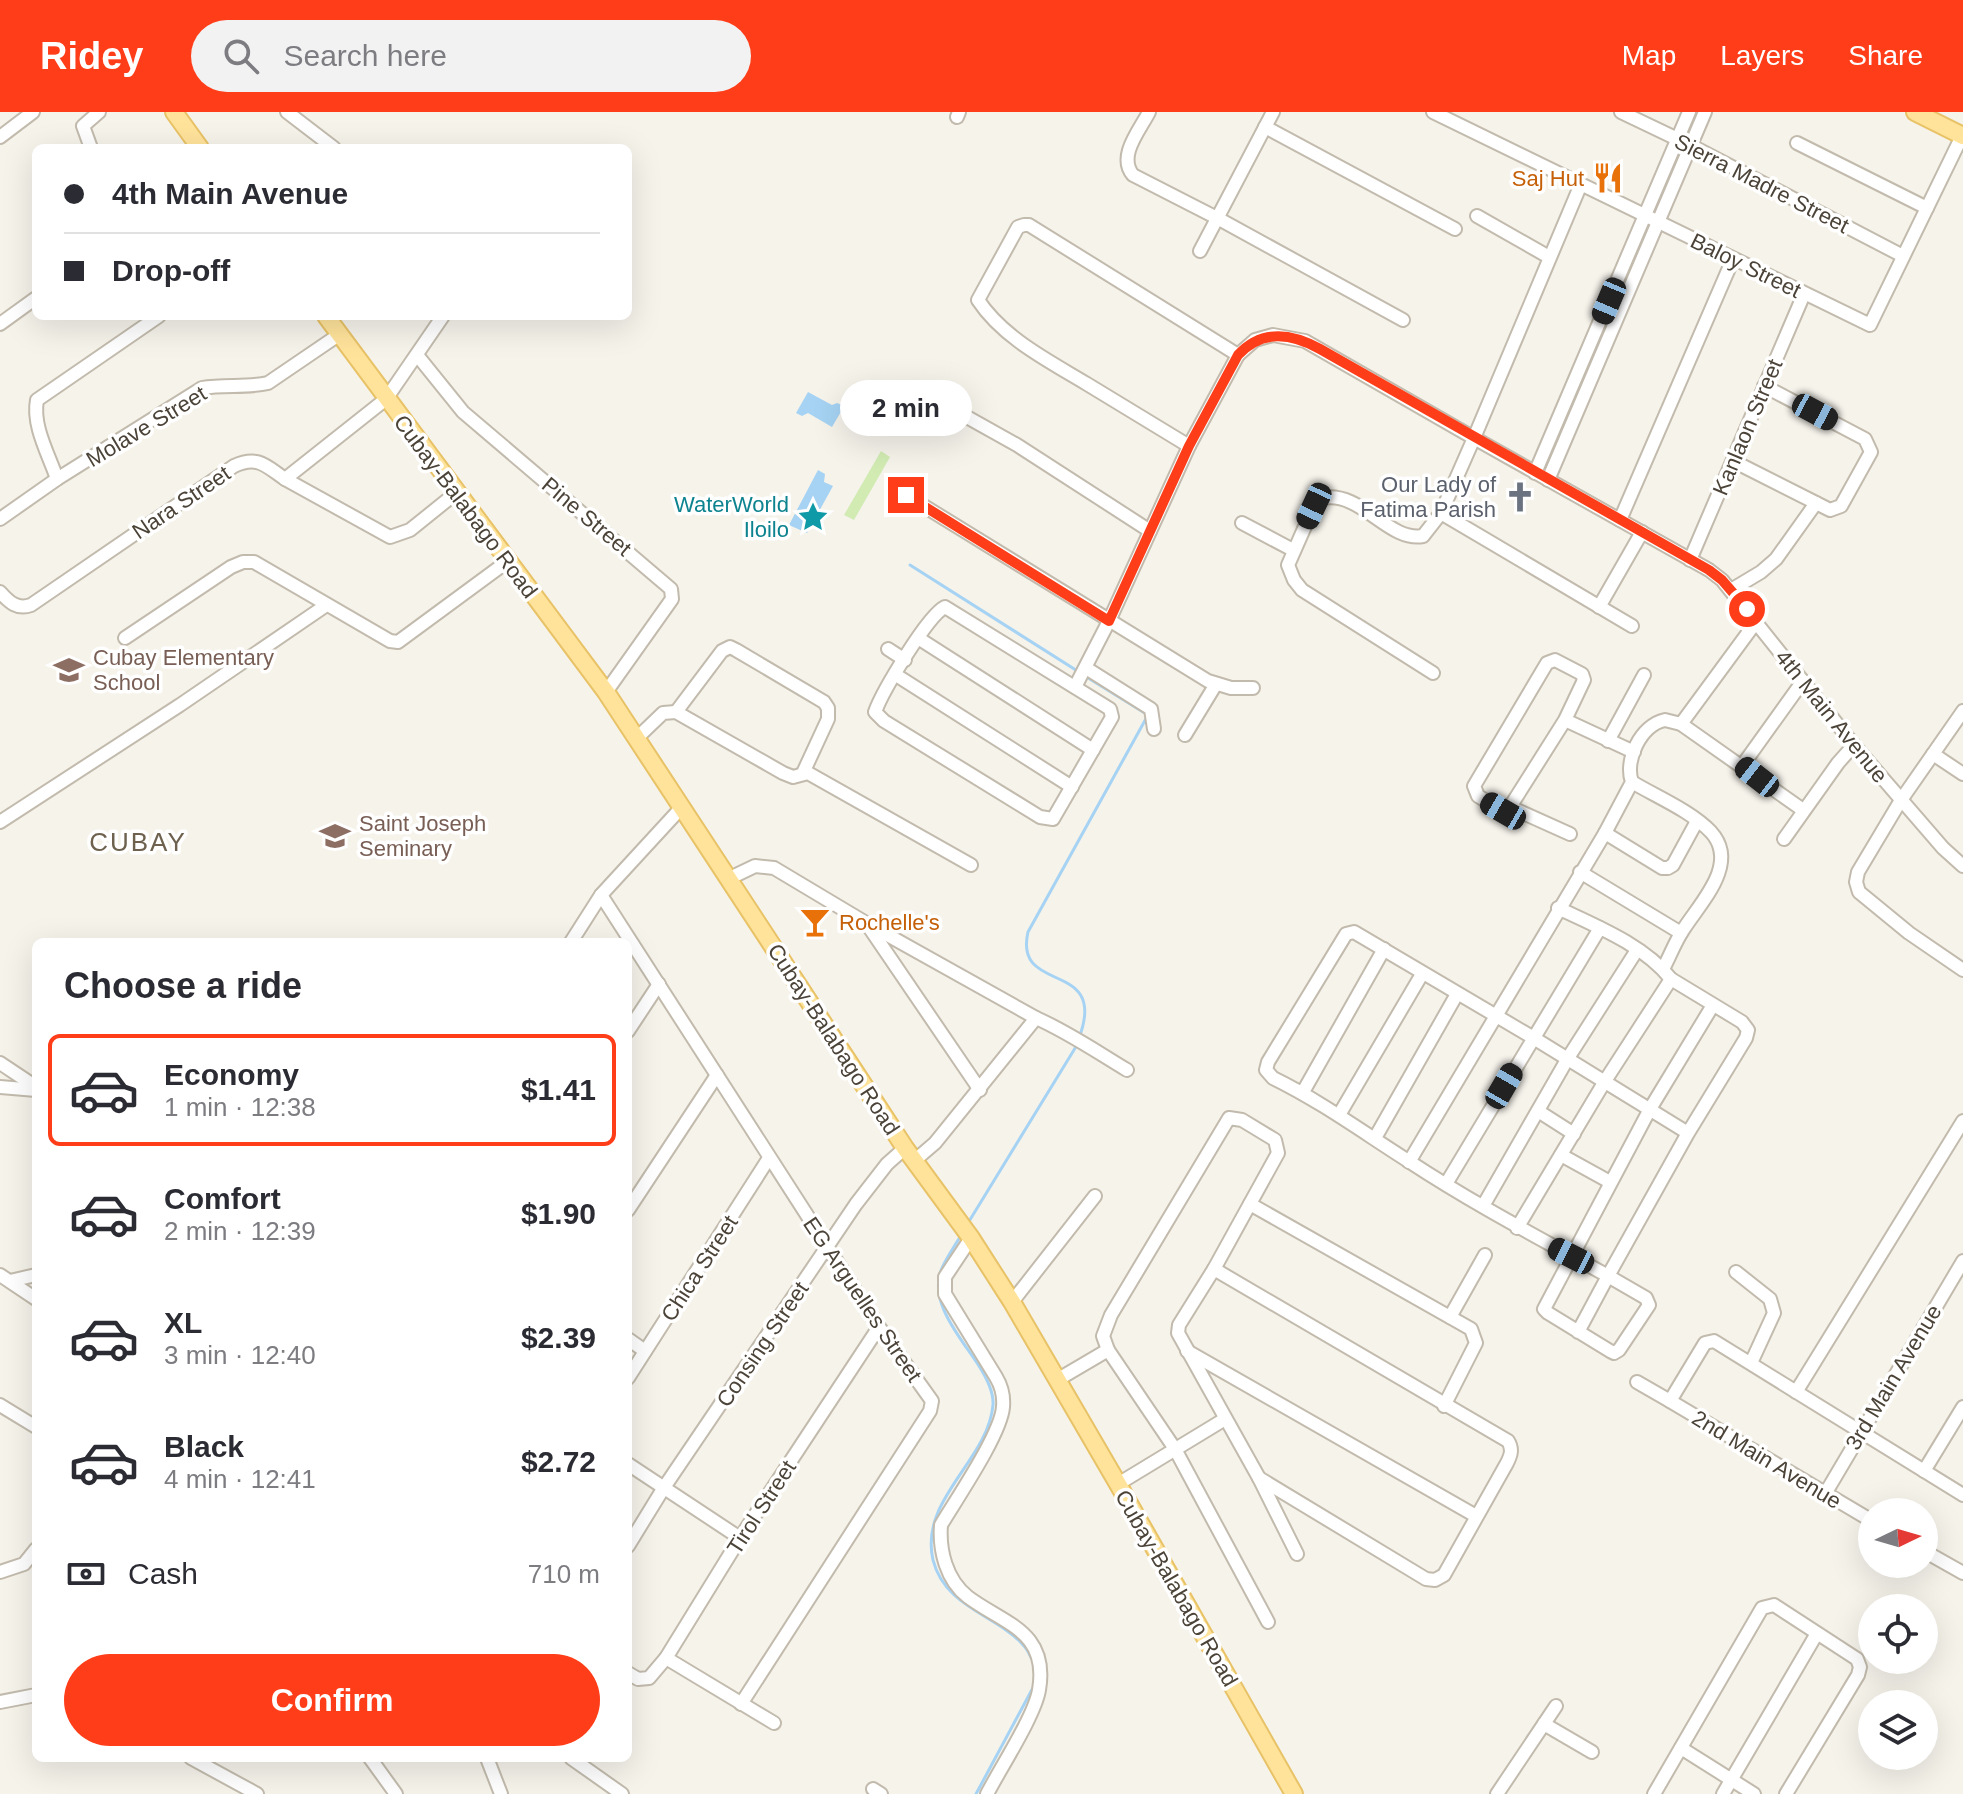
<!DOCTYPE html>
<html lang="en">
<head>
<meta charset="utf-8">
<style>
  body { margin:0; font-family:Arial,sans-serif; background:#f2f2f3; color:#2b2b33; height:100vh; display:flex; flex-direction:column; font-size:30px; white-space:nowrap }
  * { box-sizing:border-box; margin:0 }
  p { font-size:26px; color:#7c7c81 }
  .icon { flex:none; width:44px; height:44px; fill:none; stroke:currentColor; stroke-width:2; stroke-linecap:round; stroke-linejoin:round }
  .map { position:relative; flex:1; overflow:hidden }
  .panel { position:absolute; left:32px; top:826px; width:600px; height:824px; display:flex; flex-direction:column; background:#fff; border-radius:12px; box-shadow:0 8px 32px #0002 }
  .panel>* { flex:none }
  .guide { position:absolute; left:32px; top:32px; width:600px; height:176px; border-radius:12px; box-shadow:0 8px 32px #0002; display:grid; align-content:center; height:176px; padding:0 32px; background:#fff }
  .needle { width:52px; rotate:85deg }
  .fabs { position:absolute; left:1858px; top:1386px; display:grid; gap:16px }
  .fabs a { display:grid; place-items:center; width:80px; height:80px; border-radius:50%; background:#fff; box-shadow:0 8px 32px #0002; font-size:40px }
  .end { position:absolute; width:36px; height:36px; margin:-18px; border:10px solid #ff3d19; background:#fff; box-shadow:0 0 0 4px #fff }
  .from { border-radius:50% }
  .bubble { position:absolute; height:56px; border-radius:28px; background:#fff; box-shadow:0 8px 32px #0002; font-size:26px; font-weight:700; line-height:56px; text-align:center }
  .car { position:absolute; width:24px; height:48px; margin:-24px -12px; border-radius:10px; box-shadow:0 0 6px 2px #0007; background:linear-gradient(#222 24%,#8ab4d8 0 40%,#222 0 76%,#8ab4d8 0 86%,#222 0) }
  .guide b { display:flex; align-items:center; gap:28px; height:76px; font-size:30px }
  .guide b+b { border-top:2px solid #e1e1e2 }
  .guide i { width:20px; height:20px; background:#2b2b33 }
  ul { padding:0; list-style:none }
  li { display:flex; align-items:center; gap:24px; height:112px; margin:0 16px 12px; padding:0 16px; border:4px solid transparent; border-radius:12px }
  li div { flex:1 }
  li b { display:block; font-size:30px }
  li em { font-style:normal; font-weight:700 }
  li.current { border-color:#ff3d19 }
  li>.icon { width:72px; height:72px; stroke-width:1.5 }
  h2 { padding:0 32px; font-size:36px; line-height:96px }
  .pay { display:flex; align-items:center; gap:20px; height:88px; padding:0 32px; font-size:30px }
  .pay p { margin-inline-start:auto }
  .primary-button { display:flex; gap:16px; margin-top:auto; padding:16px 32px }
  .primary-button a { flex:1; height:92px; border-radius:48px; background:#ff3d19; color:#fff; font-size:32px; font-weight:700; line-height:92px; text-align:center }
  header { display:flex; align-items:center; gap:48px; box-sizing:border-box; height:112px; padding:0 40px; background:#ff3d19; color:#fff }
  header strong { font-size:38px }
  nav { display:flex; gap:44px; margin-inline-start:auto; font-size:28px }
  .search { width:560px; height:72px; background:#f2f2f3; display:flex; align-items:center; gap:20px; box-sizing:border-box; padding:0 28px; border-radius:44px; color:#7c7c81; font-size:30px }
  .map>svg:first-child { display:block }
  .green { fill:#d1ebb3 }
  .water { fill:#a6d3f3 }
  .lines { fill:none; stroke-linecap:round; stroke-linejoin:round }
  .stream { stroke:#a6d3f3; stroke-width:3 }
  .minor-casing { stroke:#c2bbad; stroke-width:16 }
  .major-casing { stroke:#e8c266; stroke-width:20 }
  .minor { stroke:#fff; stroke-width:12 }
  .major { stroke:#ffe39b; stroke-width:16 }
  .route { stroke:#ff3d19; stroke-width:10 }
  .labels { text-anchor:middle; stroke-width:7; stroke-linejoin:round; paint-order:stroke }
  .food-label { font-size:22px; fill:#c56008; stroke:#fff; text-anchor:end }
  .street-label { font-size:22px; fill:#4b4338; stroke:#fff }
  .worship-label { font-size:22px; fill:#5b616d; stroke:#fff; text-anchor:end }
  .culture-label { font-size:22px; fill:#0d838f; stroke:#fff; text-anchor:end }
  .education-label { font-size:22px; fill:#785e54; stroke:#fff; text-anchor:start }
  .quarter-label { font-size:26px; letter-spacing:2px; fill:#6e624f; stroke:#fff }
</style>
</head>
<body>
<header>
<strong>Ridey</strong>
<div class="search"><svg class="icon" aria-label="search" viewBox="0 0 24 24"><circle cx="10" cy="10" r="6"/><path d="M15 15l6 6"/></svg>Search here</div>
<nav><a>Map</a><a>Layers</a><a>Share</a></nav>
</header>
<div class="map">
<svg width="1963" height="1682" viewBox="0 0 1963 1682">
  <rect width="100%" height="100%" fill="#f6f3eb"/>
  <polygon class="green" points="881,339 890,345 854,408 844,403"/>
  <g class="water">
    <polygon points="808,280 832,293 837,291 842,293 842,298 832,315 808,301 802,304 796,301"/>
    <polygon points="818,358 825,362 824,370 833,374 807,421 789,413"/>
  </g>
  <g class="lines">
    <g class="stream">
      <polyline points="910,453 1079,560"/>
      <path d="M1079,926C1109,846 1013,884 1028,820L1148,603L1085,564"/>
      <polyline points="968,1111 1077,933"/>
      <path d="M960,1125C954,1135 947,1145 942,1156C927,1190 962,1227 979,1254C986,1265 994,1279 993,1293C988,1349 919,1387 933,1448C945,1496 998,1503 1024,1534C1028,1538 1030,1544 1033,1549"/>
      <polyline points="976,1682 1035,1572"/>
    </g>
    <g class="minor-casing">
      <g id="minor">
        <polyline points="287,0 334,36"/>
        <path d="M1149,0C1140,18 1117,44 1133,63L1219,107L1403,208"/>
        <polyline points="1433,0 1870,213 1962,24"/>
        <polyline points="1621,0 1690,33 1903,144"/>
        <polyline points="957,5 959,0"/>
        <polyline points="1265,15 1455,117"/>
        <polyline points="0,25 33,0"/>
        <polyline points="1797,31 1927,96"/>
        <polyline points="91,36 83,14 99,0"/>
        <polyline points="1581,72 1474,326 1709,458 1722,468 1854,633 1943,736 1963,754"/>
        <polyline points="1477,104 1549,145"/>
        <path d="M1024,113H1029L1238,243L1189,334C1155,313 1121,293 1087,272C1049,249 1003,226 978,188L1018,115Z"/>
        <polyline points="1200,139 1273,0"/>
        <polyline points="0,212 36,186"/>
        <polyline points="417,243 463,300 671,477 672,487 606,580"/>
        <path d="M1238,243L1255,228L1273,223L1305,229L1474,326L1441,401L1423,424C1388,430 1362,379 1323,386L1314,394L1288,453L1294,468L1302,478L1433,561"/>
        <polyline points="949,295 1017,333 1150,419"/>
        <polyline points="1733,349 1830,398 1841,394 1871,340 1865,327 1764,274"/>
        <polyline points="1535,361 1689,0"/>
        <path d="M57,367C49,343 32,314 37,288L159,204"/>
        <polyline points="285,367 390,425 410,418 456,381"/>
        <polyline points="1548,368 1705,0"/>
        <polyline points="906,383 1208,569 1231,576 1253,576"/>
        <polyline points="1441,401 1632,514"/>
        <path d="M0,407L57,367L202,276C224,272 247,276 268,271L340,222"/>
        <polyline points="1620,408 1733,147"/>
        <polyline points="1242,411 1293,438"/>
        <polyline points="1690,448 1804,182"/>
        <polyline points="1731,478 1761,460 1776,447 1816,391"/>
        <path d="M0,480C9,490 17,498 31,493L234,354C258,343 266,354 285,367L386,287L443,204"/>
        <path d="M945,495L1110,597L1112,605L1053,707L1040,705L884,609L875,600C882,580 928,503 945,495Z"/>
        <polyline points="1599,495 1642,420"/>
        <polyline points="125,526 231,455 243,450 254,450 390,529 398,530 508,449"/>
        <polyline points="918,526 1093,638"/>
        <polyline points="888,537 905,548"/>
        <polyline points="1086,556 1151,597 1154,617"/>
        <polyline points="896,563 1072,675"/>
        <polyline points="1075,575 1109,509 1189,334"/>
        <polyline points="1963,599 1901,688 1858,760 1856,770 1859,780 1909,821 1963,858"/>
        <polyline points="676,600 722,539 730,535 736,538 824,590 828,596 828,607 803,661"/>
        <polyline points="1565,608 1510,695 1503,699 1478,684 1474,674 1547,551 1555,548 1582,562 1584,568 1565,608 1634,640"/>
        <polyline points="1681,612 1756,510"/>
        <polyline points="1185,623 1216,572"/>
        <polyline points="638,625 663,601 676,600 783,661 793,665 808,661 971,753"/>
        <polyline points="1608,629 1644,563"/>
        <polyline points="1933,642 1963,662"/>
        <polyline points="1742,654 1803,569"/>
        <path d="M1632,670C1657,685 1691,699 1711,720C1740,752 1700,791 1683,818C1675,830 1670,844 1663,857"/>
        <polyline points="1510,695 1570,722"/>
        <polyline points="0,710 180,593 325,494"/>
        <polyline points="1605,721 1662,756 1668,756 1673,753 1697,709"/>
        <polyline points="1784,727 1838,651 1854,633"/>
        <polyline points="1580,760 1681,821"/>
        <polyline points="730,766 755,754 774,756 866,811 1036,906 935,1031 914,1049"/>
        <polyline points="601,783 879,1215 932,1289 930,1299 741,1592"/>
        <path d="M1558,796C1596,814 1644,833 1671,867L1742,910L1748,918L1746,926L1688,1021L1608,1164C1541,1127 1474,1092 1410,1050C1364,1021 1322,990 1273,966L1266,958L1268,950L1343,827L1346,822L1354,820L1532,925L1688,1021"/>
        <polyline points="869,815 980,978"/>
        <polyline points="571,830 601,783 681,696"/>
        <path d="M1036,906C1068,920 1097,940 1127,958"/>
        <polyline points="628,919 659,872"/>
        <polyline points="0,951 36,975"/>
        <polyline points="0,975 36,978"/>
        <polyline points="1303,980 1384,837"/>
        <polyline points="1538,999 1574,1022"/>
        <polyline points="1339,1003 1422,862"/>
        <polyline points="1375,1026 1457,882"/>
        <polyline points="1561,1043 1610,1070"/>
        <path d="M1409,1050L1605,721L1632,670C1624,648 1641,613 1665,608L1681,612L1803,698"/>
        <polyline points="1446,1072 1600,816"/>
        <polyline points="1250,1092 1471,1217 1476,1231 1444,1294"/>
        <polyline points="1483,1094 1568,946 1637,838"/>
        <polyline points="628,1098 717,963"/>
        <polyline points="1517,1116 1605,969 1671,867"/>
        <path d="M971,1126L945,1165V1182L996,1265C1002,1275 1004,1284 1003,1295C1001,1322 957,1386 941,1413C939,1438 946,1468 968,1485C1004,1512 1049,1519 1039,1578C1035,1603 1000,1657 987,1682"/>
        <path d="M1214,1157L1508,1329C1513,1337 1511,1343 1507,1351L1444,1463L1435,1468L1426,1467L1259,1366"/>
        <polyline points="1736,1160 1770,1187 1774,1201 1751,1251"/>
        <polyline points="0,1163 36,1187"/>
        <polyline points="10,1169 36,1163"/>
        <polyline points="1012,1190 1095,1084"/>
        <polyline points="1450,1205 1485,1143"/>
        <polyline points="1578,1220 1608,1164 1646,1186 1649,1193 1619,1238 1614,1241 1610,1239 1548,1201 1544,1197 1650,997 1713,893"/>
        <polyline points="628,1227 645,1239"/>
        <polyline points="1187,1239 1476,1404"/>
        <polyline points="628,1266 769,1046"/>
        <polyline points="1057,1268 1108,1238"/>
        <polyline points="1637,1270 1670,1289"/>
        <polyline points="1796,1280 1963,1009"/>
        <polyline points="0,1293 36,1315"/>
        <polyline points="628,1352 740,1426"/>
        <polyline points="1924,1359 1963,1295"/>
        <polyline points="1118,1372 1225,1307"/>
        <polyline points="1825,1382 1963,1149"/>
        <polyline points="1872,1409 1670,1289 1705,1231 1714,1229 1963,1383"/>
        <polyline points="628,1434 663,1377 856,1092 887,1052 905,1036"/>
        <polyline points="1924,1439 1963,1461"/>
        <polyline points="0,1460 24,1452 36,1437"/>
        <polyline points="1268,1510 1175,1337 1108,1238 1103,1224 1111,1203 1229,1006 1242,1008 1275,1028 1278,1041 1214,1157 1179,1213 1178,1221 1259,1366 1297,1442"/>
        <polyline points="666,1546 774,1611"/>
        <polyline points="628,1561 638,1567 649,1566 666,1546 740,1426 879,1215"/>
        <polyline points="0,1590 36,1583"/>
        <polyline points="1544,1612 1592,1640"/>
        <polyline points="1681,1636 1754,1682"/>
        <polyline points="191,1646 257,1682"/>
        <polyline points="370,1646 396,1682"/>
        <polyline points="487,1646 501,1682"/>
        <polyline points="571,1646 622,1682"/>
        <polyline points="873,1677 881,1682"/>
        <polyline points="1497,1682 1556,1594"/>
        <polyline points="1654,1682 1762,1496 1774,1493 1857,1547 1860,1555 1858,1563 1786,1682"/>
        <polyline points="1723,1682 1816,1523"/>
      </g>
    </g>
    <g class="major-casing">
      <g id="major">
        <polyline points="174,0 200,36"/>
        <polyline points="1915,0 1963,24"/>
        <polyline points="326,204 606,580 905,1036 971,1126 1012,1190 1118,1372 1294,1682"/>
      </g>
    </g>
    <use href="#minor" class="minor"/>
    <use href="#major" class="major"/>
  </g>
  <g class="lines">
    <path class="route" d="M906,383L1109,509L1189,334L1238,243C1262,217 1291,221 1320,237L1709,458L1722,468L1747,497"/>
  </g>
  <defs>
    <g id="restaurant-bare" transform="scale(2.4)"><path d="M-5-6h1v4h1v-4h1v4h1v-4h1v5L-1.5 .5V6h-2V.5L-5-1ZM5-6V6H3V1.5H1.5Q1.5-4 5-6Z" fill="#e8710a" stroke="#fff" stroke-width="2.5" paint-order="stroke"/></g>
    <g id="church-bare" transform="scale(2.4)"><path d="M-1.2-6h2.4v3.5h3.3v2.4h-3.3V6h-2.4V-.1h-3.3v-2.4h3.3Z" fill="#6b7280" stroke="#fff" stroke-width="2.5" paint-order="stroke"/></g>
    <g id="sight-bare" transform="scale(2.4)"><path d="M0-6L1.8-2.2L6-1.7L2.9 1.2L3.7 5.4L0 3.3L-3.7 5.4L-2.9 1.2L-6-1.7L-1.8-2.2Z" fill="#0f9aa8" stroke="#fff" stroke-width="2.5" paint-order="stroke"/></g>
    <g id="school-bare" transform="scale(2.4)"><path d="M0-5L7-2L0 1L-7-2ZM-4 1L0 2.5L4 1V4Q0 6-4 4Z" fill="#8d6e63" stroke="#fff" stroke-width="2.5" paint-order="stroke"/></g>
    <g id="university-bare" transform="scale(2.4)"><path d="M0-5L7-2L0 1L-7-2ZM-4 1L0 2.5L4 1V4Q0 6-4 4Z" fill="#8d6e63" stroke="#fff" stroke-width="2.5" paint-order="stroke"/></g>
    <g id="bar-bare" transform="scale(2.4)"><path d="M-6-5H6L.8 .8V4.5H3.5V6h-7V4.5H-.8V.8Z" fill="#e8710a" stroke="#fff" stroke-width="2.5" paint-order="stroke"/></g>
  </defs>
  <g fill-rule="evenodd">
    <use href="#restaurant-bare" x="1608" y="66"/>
    <use href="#church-bare" x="1520" y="385"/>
    <use href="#sight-bare" x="813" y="405"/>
    <use href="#school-bare" x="69" y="558"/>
    <use href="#university-bare" x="335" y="724"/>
    <use href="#bar-bare" x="815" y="810"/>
  </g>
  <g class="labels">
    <g class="food-label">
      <text x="1584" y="74">Saj Hut</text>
      <text x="839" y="818" text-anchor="start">Rochelle's</text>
    </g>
    <g class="street-label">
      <text transform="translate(1762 71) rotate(27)" y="8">Sierra Madre Street</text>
      <text transform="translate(1746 153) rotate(26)" y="8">Baloy Street</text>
      <text transform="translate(146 314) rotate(-31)" y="8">Molave Street</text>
      <text transform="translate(1747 315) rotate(-67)" y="8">Kanlaon Street</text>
      <text transform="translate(181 390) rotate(-34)" y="8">Nara Street</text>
      <text transform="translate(466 394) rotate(53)" y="8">Cubay-Balabago Road</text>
      <text transform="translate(587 404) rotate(40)" y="8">Pine Street</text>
      <text transform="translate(1832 604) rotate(51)" y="8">4th Main Avenue</text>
      <text transform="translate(834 927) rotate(57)" y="8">Cubay-Balabago Road</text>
      <text transform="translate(699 1156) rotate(-57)" y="8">Chica Street</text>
      <text transform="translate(863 1187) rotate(56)" y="8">EG Arguelles Street</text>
      <text transform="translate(762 1232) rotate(-56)" y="8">Consing Street</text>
      <text transform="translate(1893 1265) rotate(-59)" y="8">3rd Main Avenue</text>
      <text transform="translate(1767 1347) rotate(31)" y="8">2nd Main Avenue</text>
      <text transform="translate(761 1395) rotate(-57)" y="8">Tirol Street</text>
      <text transform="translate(1177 1476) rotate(60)" y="8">Cubay-Balabago Road</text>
    </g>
    <g class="worship-label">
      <text x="1496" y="380">Our Lady of<tspan x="1496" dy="25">Fatima Parish</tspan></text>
    </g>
    <g class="culture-label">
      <text x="789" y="400">WaterWorld<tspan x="789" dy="25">Iloilo</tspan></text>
    </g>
    <g class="education-label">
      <text x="93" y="553">Cubay Elementary<tspan x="93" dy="25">School</tspan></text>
      <text x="359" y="719">Saint Joseph<tspan x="359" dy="25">Seminary</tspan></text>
    </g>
    <g class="quarter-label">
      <text x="138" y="739">CUBAY</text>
    </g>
  </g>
</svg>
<div class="fabs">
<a><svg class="needle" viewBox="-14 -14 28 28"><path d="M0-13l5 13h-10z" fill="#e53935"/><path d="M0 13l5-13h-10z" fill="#7c7c81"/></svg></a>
<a><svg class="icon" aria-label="locate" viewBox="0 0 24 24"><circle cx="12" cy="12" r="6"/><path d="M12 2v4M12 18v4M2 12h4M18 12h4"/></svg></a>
<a><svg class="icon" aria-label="layers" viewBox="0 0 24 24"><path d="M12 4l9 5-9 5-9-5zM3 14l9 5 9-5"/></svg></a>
</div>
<i class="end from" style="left:1747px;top:497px"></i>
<i class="end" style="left:906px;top:383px"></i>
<div class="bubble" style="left:840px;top:268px;width:132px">2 min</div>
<i class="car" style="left:1609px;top:189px;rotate:203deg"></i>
<i class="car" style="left:1815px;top:300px;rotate:118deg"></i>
<i class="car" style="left:1314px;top:394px;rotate:205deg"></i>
<i class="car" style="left:1757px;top:665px;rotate:308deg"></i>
<i class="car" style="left:1503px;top:699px;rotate:300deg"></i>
<i class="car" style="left:1504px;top:974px;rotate:30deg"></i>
<i class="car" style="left:1571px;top:1144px;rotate:297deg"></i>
<div class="guide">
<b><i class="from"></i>4th Main Avenue</b>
<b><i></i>Drop-off</b>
</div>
<section class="panel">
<h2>Choose a ride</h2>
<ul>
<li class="current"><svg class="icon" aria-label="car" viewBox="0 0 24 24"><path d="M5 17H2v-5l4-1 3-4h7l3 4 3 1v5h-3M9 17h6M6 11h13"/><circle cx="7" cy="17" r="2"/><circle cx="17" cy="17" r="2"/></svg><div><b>Economy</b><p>1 min · 12:38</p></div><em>$1.41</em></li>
<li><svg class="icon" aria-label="car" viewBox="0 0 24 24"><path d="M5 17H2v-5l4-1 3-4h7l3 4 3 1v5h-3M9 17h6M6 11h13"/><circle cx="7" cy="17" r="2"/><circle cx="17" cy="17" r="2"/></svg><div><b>Comfort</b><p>2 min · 12:39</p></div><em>$1.90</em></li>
<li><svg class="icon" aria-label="car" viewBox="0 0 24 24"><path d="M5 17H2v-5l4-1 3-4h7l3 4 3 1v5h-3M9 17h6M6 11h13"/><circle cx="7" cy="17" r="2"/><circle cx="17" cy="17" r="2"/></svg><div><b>XL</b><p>3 min · 12:40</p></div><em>$2.39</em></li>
<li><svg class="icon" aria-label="car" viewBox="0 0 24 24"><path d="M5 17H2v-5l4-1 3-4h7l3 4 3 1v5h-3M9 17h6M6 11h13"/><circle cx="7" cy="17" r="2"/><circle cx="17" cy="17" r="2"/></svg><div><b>Black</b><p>4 min · 12:41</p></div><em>$2.72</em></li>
</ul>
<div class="pay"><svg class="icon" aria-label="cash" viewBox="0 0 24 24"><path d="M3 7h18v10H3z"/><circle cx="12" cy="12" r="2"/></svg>Cash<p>710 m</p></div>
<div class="primary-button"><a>Confirm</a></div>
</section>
</div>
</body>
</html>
